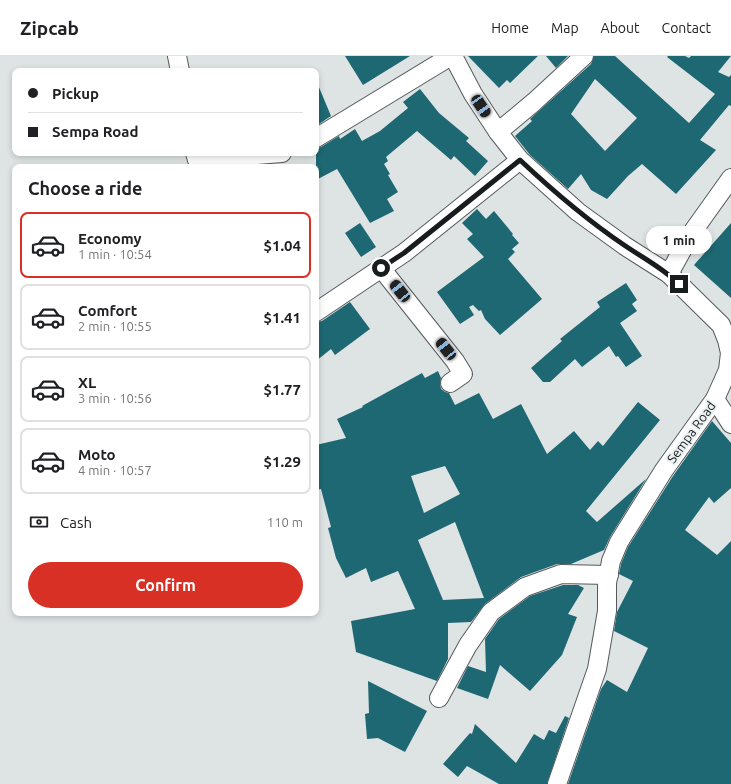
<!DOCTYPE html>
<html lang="en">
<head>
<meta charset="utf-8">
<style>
  body { margin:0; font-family:Ubuntu,sans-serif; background:#f6f6f6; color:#202124; height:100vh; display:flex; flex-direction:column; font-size:15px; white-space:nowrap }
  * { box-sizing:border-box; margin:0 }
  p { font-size:13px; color:#757577 }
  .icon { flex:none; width:22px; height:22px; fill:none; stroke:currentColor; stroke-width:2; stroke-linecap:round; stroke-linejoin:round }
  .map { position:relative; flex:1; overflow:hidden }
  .drawer { position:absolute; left:12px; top:108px; width:307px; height:452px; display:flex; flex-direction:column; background:#fff; border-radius:8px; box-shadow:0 2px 6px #0003 }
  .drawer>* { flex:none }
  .banner { position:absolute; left:12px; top:12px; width:307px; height:88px; border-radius:8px; box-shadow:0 2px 6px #0003; display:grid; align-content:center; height:88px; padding:0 16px; background:#fff }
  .end { position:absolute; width:18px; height:18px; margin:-9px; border:5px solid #191c1c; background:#fff; box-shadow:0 0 0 2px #fff }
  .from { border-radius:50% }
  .bubble { position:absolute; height:28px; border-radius:14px; background:#fff; box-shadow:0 2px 6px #0003; font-size:13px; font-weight:600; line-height:28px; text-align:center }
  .car { position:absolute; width:12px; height:24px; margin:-12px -6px; border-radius:5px; box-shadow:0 0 3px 1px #0007; background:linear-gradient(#222 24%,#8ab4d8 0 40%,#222 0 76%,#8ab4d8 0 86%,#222 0) }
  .banner b { display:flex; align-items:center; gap:14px; height:38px; font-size:15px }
  .banner b+b { border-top:1px solid #e0e0e0 }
  .banner i { width:10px; height:10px; background:#202124 }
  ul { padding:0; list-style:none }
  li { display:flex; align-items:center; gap:12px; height:66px; margin:0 8px 6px; padding:0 8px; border:2px solid #e0e0e0; border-radius:8px }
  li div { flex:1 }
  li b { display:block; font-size:15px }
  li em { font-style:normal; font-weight:600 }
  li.current { border-color:#d93025 }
  li>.icon { width:36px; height:36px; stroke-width:1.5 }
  h2 { padding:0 16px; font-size:18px; line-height:48px }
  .pay { display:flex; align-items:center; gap:10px; height:44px; padding:0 16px; font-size:15px }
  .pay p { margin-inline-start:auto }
  .cta { display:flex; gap:8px; margin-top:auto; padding:8px 16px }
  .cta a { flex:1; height:46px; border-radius:24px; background:#d93025; color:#fff; font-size:16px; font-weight:600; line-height:46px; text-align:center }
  header { display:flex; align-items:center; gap:24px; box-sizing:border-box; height:56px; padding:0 20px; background:#fff; border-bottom:1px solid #e0e0e0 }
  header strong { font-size:19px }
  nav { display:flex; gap:22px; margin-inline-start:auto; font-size:14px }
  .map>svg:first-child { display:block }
  .building { fill:#1d6872; fill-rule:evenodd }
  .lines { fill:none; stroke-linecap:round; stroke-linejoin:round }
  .minor-casing { stroke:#555a5b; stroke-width:20 }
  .minor { stroke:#fff; stroke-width:18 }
  .route { stroke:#191c1c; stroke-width:5 }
  .labels { text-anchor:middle; stroke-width:4; stroke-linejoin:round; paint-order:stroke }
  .street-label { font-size:13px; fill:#191c1c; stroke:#ebf1f2 }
</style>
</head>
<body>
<header>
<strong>Zipcab</strong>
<nav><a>Home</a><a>Map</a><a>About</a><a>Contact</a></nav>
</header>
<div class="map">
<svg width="731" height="728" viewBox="0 0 731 728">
  <rect width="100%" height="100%" fill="#dee3e4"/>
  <g class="building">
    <polygon points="345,0 410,0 363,29"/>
    <polygon points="468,0 538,0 510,27 507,24 499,32"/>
    <polygon points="546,0 568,0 556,12"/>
    <path d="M594,0H615L689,67L715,38L667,1L668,0H685L689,2L691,0H731L718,16L729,21L731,19V50L729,49L700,84L716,94L676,138L642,108L628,120L607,143L591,134L581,118L568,133L530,99L515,80L532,65L530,63L591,8ZM595,23L637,62L605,95L571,58Z"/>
    <polygon points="316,24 331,60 316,70"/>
    <polygon points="420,33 439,57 469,82 466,85 488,105 475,120 454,100 451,104 417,75 386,101 388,105 384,108 390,118 388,119 398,136 387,143 394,155 370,167 337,113 316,124 316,92 321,91 339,80 340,83 355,73 362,85 380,75 408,52 403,46"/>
    <polygon points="477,153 486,163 494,155 513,178 512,179 519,187 512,193 515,196 508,203 542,243 500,279 485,263 481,254 479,255 473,249 469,251 474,259 460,268 437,236 484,201 467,183 473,178 462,167"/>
    <polygon points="360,167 376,191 361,201 345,177"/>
    <polygon points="731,167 731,242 694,209"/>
    <polygon points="626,227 637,244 632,248 637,255 620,267 642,300 626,311 618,300 616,301 609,290 582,311 575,303 550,326 543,326 531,312 562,285 560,283 600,251 597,246"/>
    <polygon points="350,246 370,273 335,299 331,293 316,305 316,266 322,265"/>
    <path d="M438,315L441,322L440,327L441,333L445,336L449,337L455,349L479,337L493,363L521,348L547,398L574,375L590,394L598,385L603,390L638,346L660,364L586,455L597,466L646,423L610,481L604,494L571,508H557L521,521L485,548L471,566L448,567V603L437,625L356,596L351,565L415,553L398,515L371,526L366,512L346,522L336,502L328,472L331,471L321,433L316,434V389L346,382L337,363L363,351L362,350L422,317L425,322ZM445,410L460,438L424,457L411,420ZM455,466L484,542L443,544L418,484Z"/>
    <polygon points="712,365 731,387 731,432 714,447 709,441 685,474 717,499 731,485 731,728 568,728 601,633 607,624 627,636 648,592 614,575 617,556 633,525 619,518 621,508 628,491 673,420"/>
    <polygon points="563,529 578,529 584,532 568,558 577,561 562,599 530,635 500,609 488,643 457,632 468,610 486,616 485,583 499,563 530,540"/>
    <polygon points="368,625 427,655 405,696 378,682 367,683 365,658 369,657"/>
    <polygon points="565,660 569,662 547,728 499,728 467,710 458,721 443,708 470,677 472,678 475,668 516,707 534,678 544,684 549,674 556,677"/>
  </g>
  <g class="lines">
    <g class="minor-casing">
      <g id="minor">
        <polyline points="177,0 180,15"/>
        <polyline points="453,0 473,38 498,76 520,104 578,156 625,190 669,218 721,269 727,284 730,297 728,314 715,343 664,414 619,486 611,505 607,527 607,555 597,613 557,728"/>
        <polyline points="498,76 534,46 584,0"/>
        <polyline points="316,82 451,0"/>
        <polyline points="195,97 197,104 282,97"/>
        <polyline points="381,212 455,305 463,318 450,327"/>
        <polyline points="669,218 691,178 731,122"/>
        <polyline points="316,256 404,197 520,104"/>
        <polyline points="715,343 731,368"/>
        <polyline points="439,642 468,589 491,556 525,531 561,518 609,519"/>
      </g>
    </g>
    <use href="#minor" class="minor"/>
  </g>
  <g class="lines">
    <path class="route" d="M381,212L404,197L520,104C553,135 587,164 624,189C643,202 663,212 679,228"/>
  </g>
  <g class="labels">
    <g class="street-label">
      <text transform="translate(691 376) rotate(-54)" y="5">Sempa Road</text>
    </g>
  </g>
</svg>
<i class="end from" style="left:381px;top:212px"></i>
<i class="end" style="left:679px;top:228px"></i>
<div class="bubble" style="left:646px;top:170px;width:66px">1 min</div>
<i class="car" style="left:481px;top:50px;rotate:146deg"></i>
<i class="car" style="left:400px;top:235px;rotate:322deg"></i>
<i class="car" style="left:446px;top:293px;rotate:322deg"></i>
<div class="banner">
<b><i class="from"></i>Pickup</b>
<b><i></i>Sempa Road</b>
</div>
<section class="drawer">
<h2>Choose a ride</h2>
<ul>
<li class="current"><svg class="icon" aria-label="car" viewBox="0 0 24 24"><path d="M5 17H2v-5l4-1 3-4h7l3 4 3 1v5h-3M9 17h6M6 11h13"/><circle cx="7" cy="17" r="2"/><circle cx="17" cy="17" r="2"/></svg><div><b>Economy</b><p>1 min · 10:54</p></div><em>$1.04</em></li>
<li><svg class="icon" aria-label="car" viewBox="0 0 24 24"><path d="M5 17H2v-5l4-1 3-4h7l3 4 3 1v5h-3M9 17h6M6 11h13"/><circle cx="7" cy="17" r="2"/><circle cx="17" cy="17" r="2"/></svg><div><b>Comfort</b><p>2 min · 10:55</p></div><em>$1.41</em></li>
<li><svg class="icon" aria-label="car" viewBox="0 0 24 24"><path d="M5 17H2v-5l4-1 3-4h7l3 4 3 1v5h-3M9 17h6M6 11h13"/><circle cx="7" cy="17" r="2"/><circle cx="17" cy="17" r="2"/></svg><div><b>XL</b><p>3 min · 10:56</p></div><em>$1.77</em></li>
<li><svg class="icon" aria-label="car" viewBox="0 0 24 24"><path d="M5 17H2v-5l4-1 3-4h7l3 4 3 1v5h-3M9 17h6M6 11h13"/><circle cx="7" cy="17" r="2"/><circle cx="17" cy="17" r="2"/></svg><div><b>Moto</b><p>4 min · 10:57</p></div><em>$1.29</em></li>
</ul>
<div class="pay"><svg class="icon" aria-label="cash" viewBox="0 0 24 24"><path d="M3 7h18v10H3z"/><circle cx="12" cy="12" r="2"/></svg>Cash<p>110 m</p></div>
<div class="cta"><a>Confirm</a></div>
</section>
</div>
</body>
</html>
